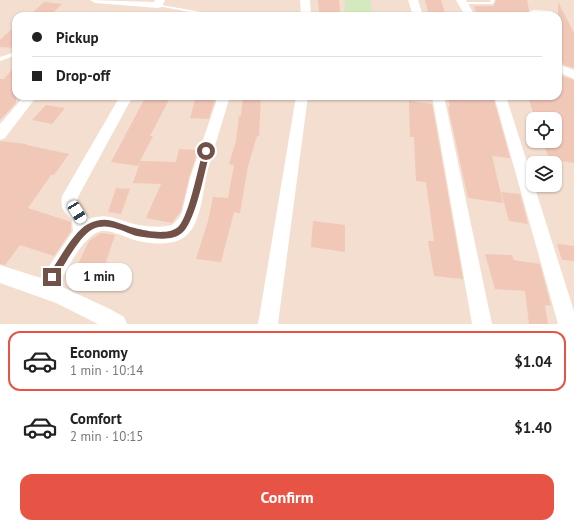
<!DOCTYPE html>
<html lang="en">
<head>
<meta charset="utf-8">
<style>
  body { margin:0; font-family:"PT Sans",sans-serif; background:#f6f6f6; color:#222; height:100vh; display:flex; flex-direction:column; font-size:15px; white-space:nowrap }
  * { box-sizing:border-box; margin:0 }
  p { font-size:13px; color:#767676 }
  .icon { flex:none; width:22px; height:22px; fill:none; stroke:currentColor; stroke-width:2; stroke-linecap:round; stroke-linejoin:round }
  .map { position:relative; height:324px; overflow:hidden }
  .details { display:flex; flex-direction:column; background:#fff; flex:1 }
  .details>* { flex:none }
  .guide { position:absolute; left:12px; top:12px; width:550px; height:88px; border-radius:12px; box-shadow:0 1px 3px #0004; display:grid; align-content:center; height:88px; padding:0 20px; background:#fff }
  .controls { position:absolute; left:526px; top:112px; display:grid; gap:8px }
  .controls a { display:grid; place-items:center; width:36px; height:36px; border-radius:8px; background:#fff; box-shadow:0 1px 3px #0004; font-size:20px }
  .end { position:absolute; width:18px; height:18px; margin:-9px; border:5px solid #725248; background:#fff; box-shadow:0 0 0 2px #fff }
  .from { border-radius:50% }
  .bubble { position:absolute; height:28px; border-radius:12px; background:#fff; box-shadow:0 1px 3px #0004; font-size:13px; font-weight:600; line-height:28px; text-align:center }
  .car { position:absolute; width:12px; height:24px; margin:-12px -6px; border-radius:5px; box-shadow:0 0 3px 1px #0007; background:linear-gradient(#fff 24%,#345 0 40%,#fff 0 76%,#345 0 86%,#fff 0) }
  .guide b { display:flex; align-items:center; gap:14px; height:38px; font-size:15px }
  .guide b+b { border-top:1px solid #e0e0e0 }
  .guide i { width:10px; height:10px; background:#222 }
  ul { padding:7px 0 0; list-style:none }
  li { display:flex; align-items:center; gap:12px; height:60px; margin:0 8px 6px; padding:0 12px; border:2px solid transparent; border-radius:12px }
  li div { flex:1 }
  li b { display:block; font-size:15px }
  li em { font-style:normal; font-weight:600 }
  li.current { border-color:#e75445 }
  li>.icon { width:36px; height:36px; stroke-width:1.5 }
  .cta { display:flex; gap:8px; margin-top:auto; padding:8px 20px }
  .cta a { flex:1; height:46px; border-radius:12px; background:#e75445; color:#fff; font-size:16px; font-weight:600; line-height:46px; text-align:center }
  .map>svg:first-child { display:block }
  .residential { fill:#f3decf; fill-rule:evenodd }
  .green { fill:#d5e9bf }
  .building { fill:#f1c7b8 }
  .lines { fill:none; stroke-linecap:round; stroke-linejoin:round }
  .lane { fill:#fff; fill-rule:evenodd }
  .street { fill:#fff; fill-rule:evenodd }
  .route { fill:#725248 }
</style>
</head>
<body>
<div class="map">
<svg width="574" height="324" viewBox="0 0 574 324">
  <rect width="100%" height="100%" fill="#fceee0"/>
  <path class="residential" d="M0,0H574V324H0ZM16,16H558V96H16ZM533,119H555V141H533ZM533,163H555V185H533Z"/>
  <polygon class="green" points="345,0 370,0 373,16 344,16"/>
  <g class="building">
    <polygon points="318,0 339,0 340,13 319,12"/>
    <polygon points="425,0 441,0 446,16 429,16"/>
    <polygon points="496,0 527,0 529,10 527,16 477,16 474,6 493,6"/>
    <polygon points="44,2 62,4 49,16 29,16"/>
    <polygon points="558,2 574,33 574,68 564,65 558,53"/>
    <polygon points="16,25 16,48 0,47 0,40"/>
    <polygon points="16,65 16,103 0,120 0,79 4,79"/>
    <polygon points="558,75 574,80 574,163 549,159 543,141 555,141 555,119 535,119 528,96 558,96"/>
    <polygon points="146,96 171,96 150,136 153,136 140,161 176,162 179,149 198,150 189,178 181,211 172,223 146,218 161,184 133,183 140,162 138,166 111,162"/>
    <polygon points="196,96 216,96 209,119 190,118"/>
    <polygon points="243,96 261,96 259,136 257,136 248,166 240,213 234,212 221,262 196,259 208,221 213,197 228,198 234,165 229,164 236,141 239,116 241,116"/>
    <polygon points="448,96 493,97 510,158 492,156 503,203 468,198 448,107 450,107"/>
    <polygon points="409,101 432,104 463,279 434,276 428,241 434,241 426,182 416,181 414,137 410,137"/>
    <polygon points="46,105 65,108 52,124 32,120"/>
    <polygon points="0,141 27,144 26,145 69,154 54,175 51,175 28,208 71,222 71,231 54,256 20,245 5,265 0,264"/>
    <polygon points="116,188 130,189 121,214 108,212"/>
    <polygon points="501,192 520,194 528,224 509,221"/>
    <polygon points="313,221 345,225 345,252 311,247"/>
    <polygon points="101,233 115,235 100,280 92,277 88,287 68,285 89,241"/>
    <polygon points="557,244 574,246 574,261 562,260"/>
    <polygon points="485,254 512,255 514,260 540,264 551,306 545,305 548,324 529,324 525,291 495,289"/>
  </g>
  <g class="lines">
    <g class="lane">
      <polygon points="491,0 495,0 493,4 464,4 462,3 464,2 490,2"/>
      <polygon points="156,4 218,15 220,16 210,16 158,6 156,5"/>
      <polygon points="12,53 14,54 14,56 0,61 0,57"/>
    </g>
    <g class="street">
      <polygon points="90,0 154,2 155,0 165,0 162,7 158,8 95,3"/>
      <polygon points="300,0 310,0 311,16 301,16"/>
      <polygon points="408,0 418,0 423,16 413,16"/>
      <polygon points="456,0 466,0 475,16 465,16"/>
      <polygon points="534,10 551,11 556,14 555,16 528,16 530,11"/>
      <polygon points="558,64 574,70 574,79 558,72"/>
      <polygon points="24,96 37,96 5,138 0,140 0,124"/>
      <path d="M120,96H133L78,197L77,203L84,210L89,219C106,212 118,220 134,224C147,227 160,228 172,225L179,218L182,212L190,178L218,96H230C223,120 215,145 208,169C203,188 202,221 187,235C174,247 149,244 134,240C123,237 107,227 96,233C80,242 67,270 58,285L110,309L124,317L127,324H98L56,303L0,283V265L41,278L73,231L72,220C64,210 60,211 62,196Z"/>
      <polygon points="296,96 308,96 278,324 258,324"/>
      <polygon points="432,96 444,96 492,324 472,324"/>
      <polygon points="494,96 506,96 533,181 533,185 534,185 574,311 574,324 558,324"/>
    </g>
  </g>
  <path class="route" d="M206,149L210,151C205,170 196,219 183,232C175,240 162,239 152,238C145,237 137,237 131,234C118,229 106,223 93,229C79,236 64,266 55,280H49V274C59,260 73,232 88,224C108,214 117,224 135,228C146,231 170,236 179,226C189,215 198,168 203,151Z"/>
</svg>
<div class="controls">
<a><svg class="icon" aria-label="locate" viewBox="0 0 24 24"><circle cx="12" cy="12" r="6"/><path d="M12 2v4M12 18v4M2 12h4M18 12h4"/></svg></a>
<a><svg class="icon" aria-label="layers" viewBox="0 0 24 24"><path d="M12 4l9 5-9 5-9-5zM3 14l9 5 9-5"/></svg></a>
</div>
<i class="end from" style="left:206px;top:151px"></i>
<i class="end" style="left:52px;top:277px"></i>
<div class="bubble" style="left:66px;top:263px;width:66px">1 min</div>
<i class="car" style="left:77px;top:212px;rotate:149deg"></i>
<div class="guide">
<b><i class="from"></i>Pickup</b>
<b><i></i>Drop-off</b>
</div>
</div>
<section class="details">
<ul>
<li class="current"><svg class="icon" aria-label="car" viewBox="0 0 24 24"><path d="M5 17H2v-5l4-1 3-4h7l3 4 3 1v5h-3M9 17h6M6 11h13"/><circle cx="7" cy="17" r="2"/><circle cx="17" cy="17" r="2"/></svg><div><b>Economy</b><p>1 min · 10:14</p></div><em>$1.04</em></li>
<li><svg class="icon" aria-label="car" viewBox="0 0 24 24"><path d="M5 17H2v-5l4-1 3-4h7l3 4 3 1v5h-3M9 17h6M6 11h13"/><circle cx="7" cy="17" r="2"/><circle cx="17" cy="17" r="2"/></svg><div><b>Comfort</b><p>2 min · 10:15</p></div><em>$1.40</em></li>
</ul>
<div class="cta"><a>Confirm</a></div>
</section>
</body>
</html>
